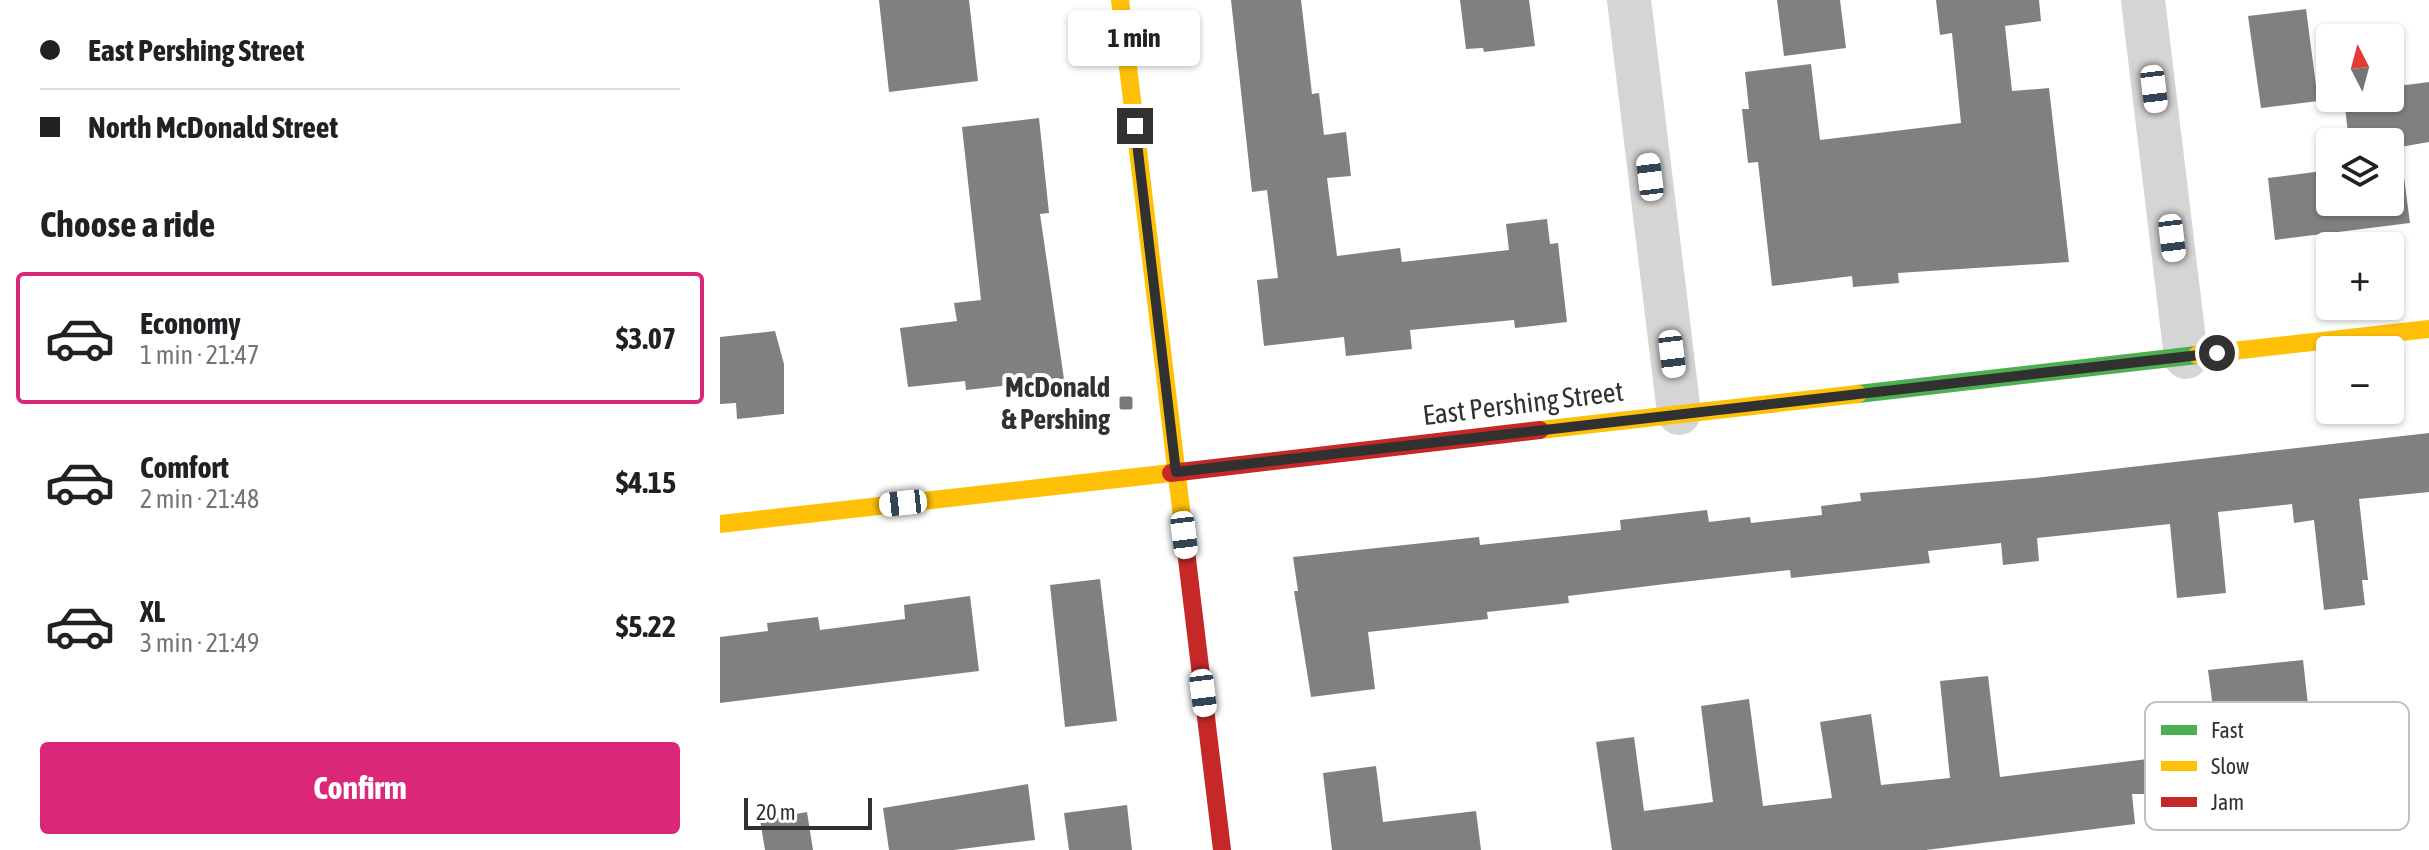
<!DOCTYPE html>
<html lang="en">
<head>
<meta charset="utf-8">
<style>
  body { margin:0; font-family:"Asap Condensed",sans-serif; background:#f2f2f2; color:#202124; height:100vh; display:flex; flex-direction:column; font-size:30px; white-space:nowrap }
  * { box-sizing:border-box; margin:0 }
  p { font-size:26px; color:#757577 }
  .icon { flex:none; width:44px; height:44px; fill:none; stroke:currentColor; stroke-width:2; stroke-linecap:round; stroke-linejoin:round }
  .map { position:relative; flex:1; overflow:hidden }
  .side { display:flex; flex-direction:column; background:#fff; width:720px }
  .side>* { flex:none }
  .hud { display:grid; align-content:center; height:176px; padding:0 40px; background:#fff }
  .needle { width:52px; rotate:354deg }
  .controls { position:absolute; left:1596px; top:24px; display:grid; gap:16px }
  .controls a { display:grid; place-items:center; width:88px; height:88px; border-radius:8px; background:#fff; box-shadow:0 2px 6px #0004; font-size:40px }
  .scale { position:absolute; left:24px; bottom:20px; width:128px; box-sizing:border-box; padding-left:8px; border:4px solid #313131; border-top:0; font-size:22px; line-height:28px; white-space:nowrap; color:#313131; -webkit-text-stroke:6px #fff; paint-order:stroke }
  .end { position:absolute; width:36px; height:36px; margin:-18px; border:10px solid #313131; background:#fff; box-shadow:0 0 0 4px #fff }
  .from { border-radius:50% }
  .bubble { position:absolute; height:56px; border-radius:8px; background:#fff; box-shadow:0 2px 6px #0004; font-size:26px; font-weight:700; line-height:56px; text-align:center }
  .car { position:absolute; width:24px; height:48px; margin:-24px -12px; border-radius:10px; box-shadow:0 0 6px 2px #0007; background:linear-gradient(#fff 24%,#345 0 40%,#fff 0 76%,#345 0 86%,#fff 0) }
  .hud b { display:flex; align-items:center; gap:28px; height:76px; font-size:30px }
  .hud b+b { border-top:2px solid #e0e0e0 }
  .hud i { width:20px; height:20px; background:#202124 }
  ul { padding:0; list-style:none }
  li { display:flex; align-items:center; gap:24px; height:132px; margin:0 16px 12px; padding:0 24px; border:4px solid transparent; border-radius:8px }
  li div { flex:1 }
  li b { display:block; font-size:30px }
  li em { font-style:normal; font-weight:700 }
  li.active { border-color:#db2777 }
  li>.icon { width:72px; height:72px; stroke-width:1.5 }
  h2 { padding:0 40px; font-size:36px; line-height:96px }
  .button { display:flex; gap:16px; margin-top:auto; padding:16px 40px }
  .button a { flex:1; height:92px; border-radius:8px; background:#db2777; color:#fff; font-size:32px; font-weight:700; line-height:92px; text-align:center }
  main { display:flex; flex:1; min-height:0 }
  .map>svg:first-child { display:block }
  .building { fill:#808080 }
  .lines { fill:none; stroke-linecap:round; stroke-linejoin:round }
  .street { stroke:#d5d5d5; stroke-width:44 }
  .fast { stroke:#4caf50; stroke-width:18 }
  .slow { stroke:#ffc107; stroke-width:18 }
  .jam { stroke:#c62828; stroke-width:18 }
  .route { stroke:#313131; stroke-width:10 }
  .poi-dot { fill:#797979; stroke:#fff; stroke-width:3 }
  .labels { text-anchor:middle; stroke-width:8; stroke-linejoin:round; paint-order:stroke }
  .poi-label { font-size:28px; font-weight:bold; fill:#313131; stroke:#fff; text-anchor:end }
  .street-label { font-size:28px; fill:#313131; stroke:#fff }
  .key { fill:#fff; stroke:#c1c1c1; stroke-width:2 }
  .key-label { font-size:22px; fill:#313131 }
</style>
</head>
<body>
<main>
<section class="side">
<div class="hud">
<b><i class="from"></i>East Pershing Street</b>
<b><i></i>North McDonald Street</b>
</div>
<h2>Choose a ride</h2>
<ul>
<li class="active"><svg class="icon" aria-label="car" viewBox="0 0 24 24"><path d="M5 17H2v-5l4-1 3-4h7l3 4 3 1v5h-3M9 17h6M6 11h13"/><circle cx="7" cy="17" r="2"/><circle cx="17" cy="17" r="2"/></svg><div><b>Economy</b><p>1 min · 21:47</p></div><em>$3.07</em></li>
<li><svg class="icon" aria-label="car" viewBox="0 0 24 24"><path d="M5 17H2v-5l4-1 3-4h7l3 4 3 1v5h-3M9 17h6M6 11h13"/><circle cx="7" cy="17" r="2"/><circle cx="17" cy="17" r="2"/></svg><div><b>Comfort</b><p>2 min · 21:48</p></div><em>$4.15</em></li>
<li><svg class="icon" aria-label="car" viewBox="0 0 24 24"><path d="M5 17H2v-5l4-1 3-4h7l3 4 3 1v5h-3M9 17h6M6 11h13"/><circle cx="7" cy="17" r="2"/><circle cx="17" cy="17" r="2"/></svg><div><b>XL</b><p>3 min · 21:49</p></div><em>$5.22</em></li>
</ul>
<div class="button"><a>Confirm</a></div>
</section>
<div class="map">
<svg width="1709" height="850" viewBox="0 0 1709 850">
  <rect width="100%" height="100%" fill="#fff"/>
  <g class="building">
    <polygon points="159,0 249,0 258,81 169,92"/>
    <polygon points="511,0 581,0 592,94 599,93 604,135 626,132 631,176 607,178 617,256 680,248 682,262 789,250 786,224 827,219 830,244 838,243 847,322 795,328 794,320 690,330 692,349 626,356 624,337 544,346 537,280 558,278 547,190 532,192"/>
    <polygon points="740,0 809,0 815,46 764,52 763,48 746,49"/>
    <polygon points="1057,0 1120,0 1126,48 1064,56"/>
    <polygon points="1216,0 1319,0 1321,21 1285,26 1292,91 1329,88 1349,262 1178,273 1179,283 1133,287 1132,276 1052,286 1038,162 1028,163 1022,109 1029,109 1025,72 1091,64 1100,140 1241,123 1232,33 1220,35"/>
    <polygon points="1586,9 1598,101 1541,108 1528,16"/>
    <polygon points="1709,82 1709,142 1680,147 1690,223 1555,240 1548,178 1610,170 1610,202 1670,202 1670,142 1629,142 1624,98 1670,98 1670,87"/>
    <polygon points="319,118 329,213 320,214 344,379 246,390 245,381 188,387 180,328 237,321 234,303 261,300 242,127"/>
    <polygon points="55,331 64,364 64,414 17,419 16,403 0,404 0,337"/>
    <polygon points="1709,433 1709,492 1639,499 1648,580 1642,580 1645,605 1604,610 1594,520 1574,523 1572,504 1498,512 1506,593 1457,598 1450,524 1317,538 1319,561 1283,565 1281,543 1208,551 1210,563 1071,578 1070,570 945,584 848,596 849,603 767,612 768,619 648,632 655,689 591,697 574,591 578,591 573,557 759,537 760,545 901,530 900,520 987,510 989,522 1030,517 1031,523 1102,515 1101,506 1141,501 1140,493 1315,478"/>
    <polygon points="380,579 397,721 345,727 330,585"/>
    <polygon points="250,596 259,671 0,703 0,637 48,631 47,623 98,617 100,630 185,619 184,605"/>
    <polygon points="1583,660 1588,705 1494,715 1488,670"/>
    <polygon points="1268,676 1280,777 1444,757 1444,741 1459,741 1459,732 1496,732 1495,794 1412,794 1415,824 1206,850 892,850 876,742 914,737 924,811 993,802 981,706 1029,699 1043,806 1112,798 1100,722 1151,714 1161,785 1230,778 1220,681"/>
    <polygon points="656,766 663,822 756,811 761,850 612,850 603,773"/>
    <polygon points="308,784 315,840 233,850 169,850 163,808"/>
    <polygon points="407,805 412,850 349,850 344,813"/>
    <polygon points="87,812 93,850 45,850 40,820"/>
  </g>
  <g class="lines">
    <g class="street">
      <polyline points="909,0 959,413"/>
      <polyline points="1423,0 1466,357"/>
    </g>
    <polyline class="fast" points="1138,394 1477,355"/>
    <g class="slow">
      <polyline points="400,0 464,534"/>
      <polyline points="1477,355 1709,329"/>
      <polyline points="820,430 1138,394"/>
      <polyline points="0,524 451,473"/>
    </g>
    <g class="jam">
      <polyline points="451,473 820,430"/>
      <polyline points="464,534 502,850"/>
    </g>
  </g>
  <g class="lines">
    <polyline class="route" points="415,126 456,472 1497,353"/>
  </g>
  <rect class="poi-dot" x="398" y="395" width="16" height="16" rx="4"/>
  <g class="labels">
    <g class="poi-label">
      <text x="390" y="397">McDonald<tspan x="390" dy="32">&amp; Pershing</tspan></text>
    </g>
    <g class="street-label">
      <text transform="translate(803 403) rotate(-7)" y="10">East Pershing Street</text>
    </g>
  </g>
  <rect x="1425" y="702" width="264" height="128" rx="12" class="key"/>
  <rect x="1441" y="725" width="36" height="10" fill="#4caf50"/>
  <rect x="1441" y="761" width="36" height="10" fill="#ffc107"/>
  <rect x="1441" y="797" width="36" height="10" fill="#c62828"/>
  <g class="key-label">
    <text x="1491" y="738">Fast</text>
    <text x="1491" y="774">Slow</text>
    <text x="1491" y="810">Jam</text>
  </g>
</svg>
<div class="controls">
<a><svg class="needle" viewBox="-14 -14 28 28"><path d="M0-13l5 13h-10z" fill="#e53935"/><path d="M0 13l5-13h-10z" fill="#757577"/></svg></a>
<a><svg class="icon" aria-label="layers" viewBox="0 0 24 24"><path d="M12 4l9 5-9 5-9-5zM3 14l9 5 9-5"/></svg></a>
<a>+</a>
<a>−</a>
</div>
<div class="scale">20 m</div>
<i class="end from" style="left:1497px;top:353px"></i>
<i class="end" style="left:415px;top:126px"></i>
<div class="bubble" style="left:348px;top:10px;width:132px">1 min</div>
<i class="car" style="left:1434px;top:89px;rotate:173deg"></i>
<i class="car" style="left:930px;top:177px;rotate:353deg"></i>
<i class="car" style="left:1452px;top:238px;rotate:173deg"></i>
<i class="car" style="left:952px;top:354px;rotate:173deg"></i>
<i class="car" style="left:183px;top:503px;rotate:264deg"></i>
<i class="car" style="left:464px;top:535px;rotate:173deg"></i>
<i class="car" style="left:483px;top:693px;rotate:173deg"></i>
</div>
</main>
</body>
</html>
